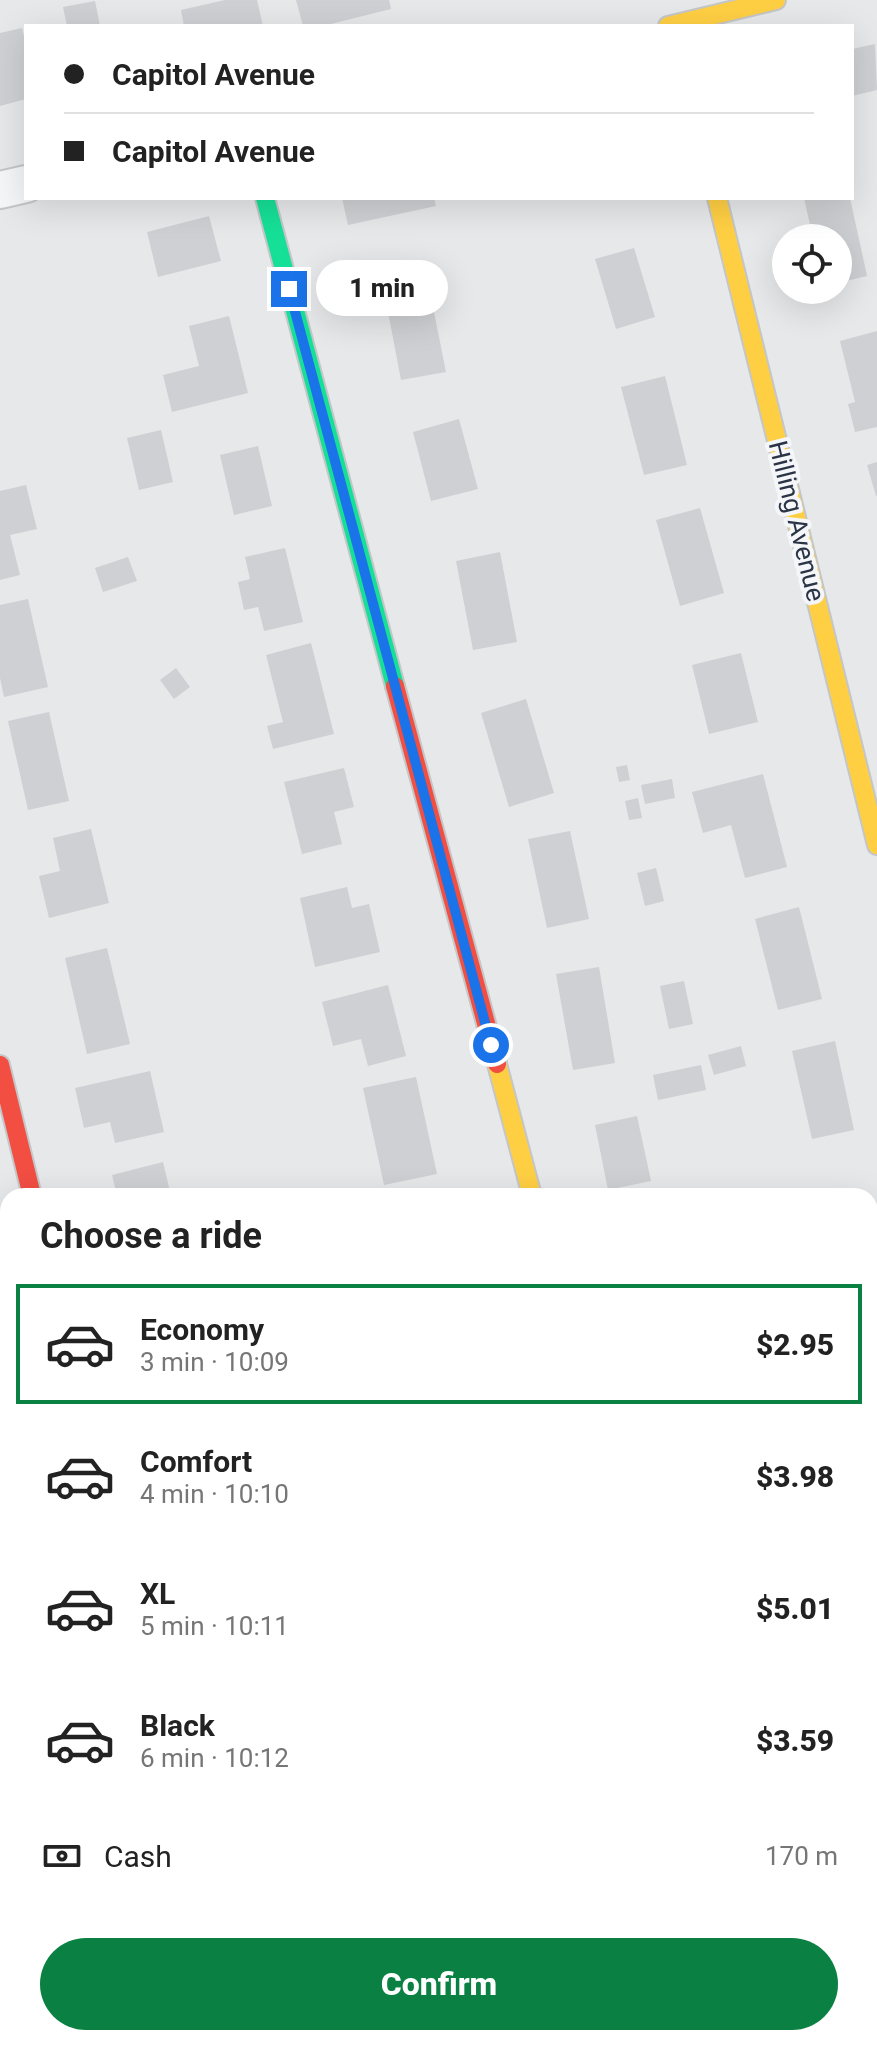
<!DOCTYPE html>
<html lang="en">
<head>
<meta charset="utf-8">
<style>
  body { margin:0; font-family:Roboto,sans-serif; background:#f2f2f2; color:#222; height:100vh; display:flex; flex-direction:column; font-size:30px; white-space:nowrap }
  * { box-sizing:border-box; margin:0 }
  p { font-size:26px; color:#767676 }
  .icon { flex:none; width:44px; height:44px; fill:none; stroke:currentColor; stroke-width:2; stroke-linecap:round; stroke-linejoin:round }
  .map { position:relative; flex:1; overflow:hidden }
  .side { position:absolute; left:0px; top:1188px; width:878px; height:858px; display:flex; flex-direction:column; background:#fff; border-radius:24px 24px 0 0; box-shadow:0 8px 32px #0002 }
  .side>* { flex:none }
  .hud { position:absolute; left:24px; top:24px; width:830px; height:176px; border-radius:0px; box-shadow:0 8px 32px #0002; display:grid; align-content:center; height:176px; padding:0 40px; background:#fff }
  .tools { position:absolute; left:772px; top:224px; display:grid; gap:16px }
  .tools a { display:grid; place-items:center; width:80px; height:80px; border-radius:50%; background:#fff; box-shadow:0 8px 32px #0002; font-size:40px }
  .end { position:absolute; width:36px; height:36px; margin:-18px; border:10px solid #1a73e8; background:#fff; box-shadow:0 0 0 4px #fff }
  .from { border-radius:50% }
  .bubble { position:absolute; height:56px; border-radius:28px; background:#fff; box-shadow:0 8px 32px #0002; font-size:26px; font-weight:800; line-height:56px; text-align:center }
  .hud b { display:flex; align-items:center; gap:28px; height:76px; font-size:30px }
  .hud b+b { border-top:2px solid #e0e0e0 }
  .hud i { width:20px; height:20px; background:#222 }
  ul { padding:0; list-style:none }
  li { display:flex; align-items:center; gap:24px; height:120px; margin:0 16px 12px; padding:0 24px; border:4px solid transparent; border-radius:0px }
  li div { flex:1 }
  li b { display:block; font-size:30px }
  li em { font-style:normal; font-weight:800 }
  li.active { border-color:#0b8043 }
  li>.icon { width:72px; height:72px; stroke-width:1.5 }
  h2 { padding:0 40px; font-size:36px; line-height:96px }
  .pay { display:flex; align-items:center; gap:20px; height:88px; padding:0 40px; font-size:30px }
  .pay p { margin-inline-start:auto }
  .action { display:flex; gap:16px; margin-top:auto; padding:16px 40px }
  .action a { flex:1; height:92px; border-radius:48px; background:#0b8043; color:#fff; font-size:32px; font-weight:800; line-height:92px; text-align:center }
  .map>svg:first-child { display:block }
  .building { fill:#ced0d3 }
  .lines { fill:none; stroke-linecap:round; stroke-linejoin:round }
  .lane-casing { stroke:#c4c6c8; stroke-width:22 }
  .street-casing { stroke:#c4c6c8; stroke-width:40 }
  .fast-casing { stroke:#c4c6c8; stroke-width:22 }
  .slow-casing { stroke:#c4c6c8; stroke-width:22 }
  .jam-casing { stroke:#c4c6c8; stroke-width:22 }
  .lane { stroke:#f5f6f7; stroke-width:18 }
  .street { stroke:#f5f6f7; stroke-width:36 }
  .fast { stroke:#16e098; stroke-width:18 }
  .slow { stroke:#ffcf43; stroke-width:18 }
  .jam { stroke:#f24e42; stroke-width:18 }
  .route { stroke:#1a73e8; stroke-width:10 }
  .labels { text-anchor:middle; stroke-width:8; stroke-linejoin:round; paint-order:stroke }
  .street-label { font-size:26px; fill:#2b3445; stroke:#f4f6f9 }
</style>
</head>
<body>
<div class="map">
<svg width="877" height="2045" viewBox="0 0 877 2045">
  <rect width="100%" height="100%" fill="#e6e8ea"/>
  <g class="building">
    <polygon points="225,0 257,0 263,26 184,26 181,10"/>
    <polygon points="296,0 389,0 391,9 323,26 303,26"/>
    <polygon points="95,1 100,26 67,26 63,7"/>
    <polygon points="22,28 26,45 26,99 0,106 0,33"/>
    <polygon points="875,44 877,90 852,96 852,49"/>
    <polygon points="342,198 434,198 436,206 348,225"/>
    <polygon points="804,198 850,198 867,276 838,283 838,238 813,238"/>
    <polygon points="209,216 221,261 158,277 147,232"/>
    <polygon points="634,248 655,317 616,329 595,259"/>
    <polygon points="428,282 446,372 401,380 384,291"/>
    <polygon points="229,316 248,393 172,412 163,375 199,366 189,326"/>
    <polygon points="877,331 877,427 855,432 848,404 855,402 840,341"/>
    <polygon points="665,376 687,465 644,475 621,387"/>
    <polygon points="459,419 478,489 431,501 413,432"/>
    <polygon points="161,430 173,482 139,490 127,438"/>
    <polygon points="258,446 272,506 234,515 220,455"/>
    <polygon points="877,462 877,496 876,496 867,465"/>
    <polygon points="26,485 37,529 10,535 20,575 0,580 0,491"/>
    <polygon points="700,508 724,593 680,606 656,520"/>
    <polygon points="285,548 303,622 264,631 258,607 244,610 238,582 250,579 245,557"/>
    <polygon points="500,552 517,642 473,650 456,561"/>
    <polygon points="128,557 137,581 103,592 95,568"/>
    <polygon points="28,599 48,687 4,697 0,678 0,605"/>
    <polygon points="311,643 334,734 273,749 267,726 283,722 266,655"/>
    <polygon points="741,653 758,722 709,734 692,665"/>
    <polygon points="176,668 190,687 174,699 160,680"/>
    <polygon points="526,699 554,793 509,807 481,713"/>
    <polygon points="49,712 69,801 28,810 8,721"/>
    <polygon points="627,765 630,780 619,782 616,767"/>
    <polygon points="344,768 354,807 334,812 342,844 302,854 284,782"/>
    <polygon points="763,774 787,867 745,878 731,825 703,833 692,792"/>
    <polygon points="672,779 675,798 645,804 641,785"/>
    <polygon points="638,798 642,818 629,820 625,801"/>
    <polygon points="91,829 109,903 49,918 39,876 60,871 53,838"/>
    <polygon points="570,831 589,919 547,928 528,839"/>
    <polygon points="656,868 664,901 645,906 637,873"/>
    <polygon points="347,887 352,908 369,904 380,952 315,967 300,898"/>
    <polygon points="799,907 822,999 778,1010 755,919"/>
    <polygon points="107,948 130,1044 87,1054 65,958"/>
    <polygon points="599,967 615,1063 573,1070 556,974"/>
    <polygon points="684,981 693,1024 669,1029 660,986"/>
    <polygon points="388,985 406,1056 368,1066 361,1039 333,1046 322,1002"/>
    <polygon points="835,1041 854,1130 812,1139 792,1051"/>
    <polygon points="741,1046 746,1066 714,1075 708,1055"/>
    <polygon points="701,1065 706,1090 658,1100 653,1075"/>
    <polygon points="150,1071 164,1132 115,1143 110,1122 84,1128 75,1088"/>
    <polygon points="416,1077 437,1174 384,1185 363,1088"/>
    <polygon points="637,1116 651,1181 608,1190 595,1125"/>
    <polygon points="163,1162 171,1196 117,1196 112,1175"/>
    <polygon points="870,1198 877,1222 877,1311 870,1313"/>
    <polygon points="3,1372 8,1384 8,1453 0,1456 0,1373"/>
    <polygon points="877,1531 877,1588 870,1594 870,1537"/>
    <polygon points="118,2038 163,2038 165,2045 120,2045"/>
    <polygon points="385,2038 429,2038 431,2045 377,2045 376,2040"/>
    <polygon points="479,2038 557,2038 557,2039 534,2045 481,2045"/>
    <polygon points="560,2038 598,2038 600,2045 562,2045"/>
    <polygon points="669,2038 740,2038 729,2045 673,2045"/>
  </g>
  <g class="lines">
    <g class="lane-casing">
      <polyline id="lane" points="0,2034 3,2045"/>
    </g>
    <g class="street-casing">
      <g id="street">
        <polyline points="0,190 26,184"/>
        <polyline points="870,1418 877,1413"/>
        <polyline points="0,1522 8,1520"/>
        <polyline points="239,2038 240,2045"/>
      </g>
    </g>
    <g class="fast-casing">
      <polyline id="fast" points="265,198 395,686"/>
    </g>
    <g class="slow-casing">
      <g id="slow">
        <polyline points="668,26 776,0"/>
        <polyline points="717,198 877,845"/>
        <polyline points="497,1064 532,1196"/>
      </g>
    </g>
    <g class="jam-casing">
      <g id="jam">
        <polyline points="395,686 497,1064"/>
        <polyline points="0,1065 32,1196"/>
      </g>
    </g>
    <use href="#lane" class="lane"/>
    <use href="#street" class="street"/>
    <use href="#fast" class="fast"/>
    <use href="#slow" class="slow"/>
    <use href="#jam" class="jam"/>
  </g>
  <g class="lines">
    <polyline class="route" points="289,289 491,1045"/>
  </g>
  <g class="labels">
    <g class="street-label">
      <text transform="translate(797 521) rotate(76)" y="9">Hilling Avenue</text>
    </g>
  </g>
</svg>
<div class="tools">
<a><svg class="icon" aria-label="locate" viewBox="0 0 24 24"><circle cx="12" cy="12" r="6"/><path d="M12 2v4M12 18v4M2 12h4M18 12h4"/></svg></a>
</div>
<i class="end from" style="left:491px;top:1045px"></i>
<i class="end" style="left:289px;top:289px"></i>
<div class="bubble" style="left:316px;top:260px;width:132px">1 min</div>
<div class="hud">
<b><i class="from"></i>Capitol Avenue</b>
<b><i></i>Capitol Avenue</b>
</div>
<section class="side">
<h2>Choose a ride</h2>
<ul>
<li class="active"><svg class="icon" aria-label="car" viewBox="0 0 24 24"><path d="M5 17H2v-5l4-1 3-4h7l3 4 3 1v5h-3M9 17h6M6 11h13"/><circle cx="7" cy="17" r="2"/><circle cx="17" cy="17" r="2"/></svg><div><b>Economy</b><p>3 min · 10:09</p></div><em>$2.95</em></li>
<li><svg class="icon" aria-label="car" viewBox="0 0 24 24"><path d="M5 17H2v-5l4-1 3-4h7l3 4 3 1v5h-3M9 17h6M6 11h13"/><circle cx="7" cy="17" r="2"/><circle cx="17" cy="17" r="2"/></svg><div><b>Comfort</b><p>4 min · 10:10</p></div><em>$3.98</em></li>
<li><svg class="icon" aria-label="car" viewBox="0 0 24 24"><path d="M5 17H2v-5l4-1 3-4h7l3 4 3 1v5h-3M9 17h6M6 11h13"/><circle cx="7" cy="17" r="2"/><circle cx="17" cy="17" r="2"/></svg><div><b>XL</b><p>5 min · 10:11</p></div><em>$5.01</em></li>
<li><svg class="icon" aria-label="car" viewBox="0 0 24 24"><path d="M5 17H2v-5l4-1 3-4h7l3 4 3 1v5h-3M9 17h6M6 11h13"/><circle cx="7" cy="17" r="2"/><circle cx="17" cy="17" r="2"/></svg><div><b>Black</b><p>6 min · 10:12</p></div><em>$3.59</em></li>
</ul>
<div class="pay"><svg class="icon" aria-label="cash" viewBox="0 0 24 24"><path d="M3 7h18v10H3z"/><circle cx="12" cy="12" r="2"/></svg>Cash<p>170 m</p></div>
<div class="action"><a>Confirm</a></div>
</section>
</div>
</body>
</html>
